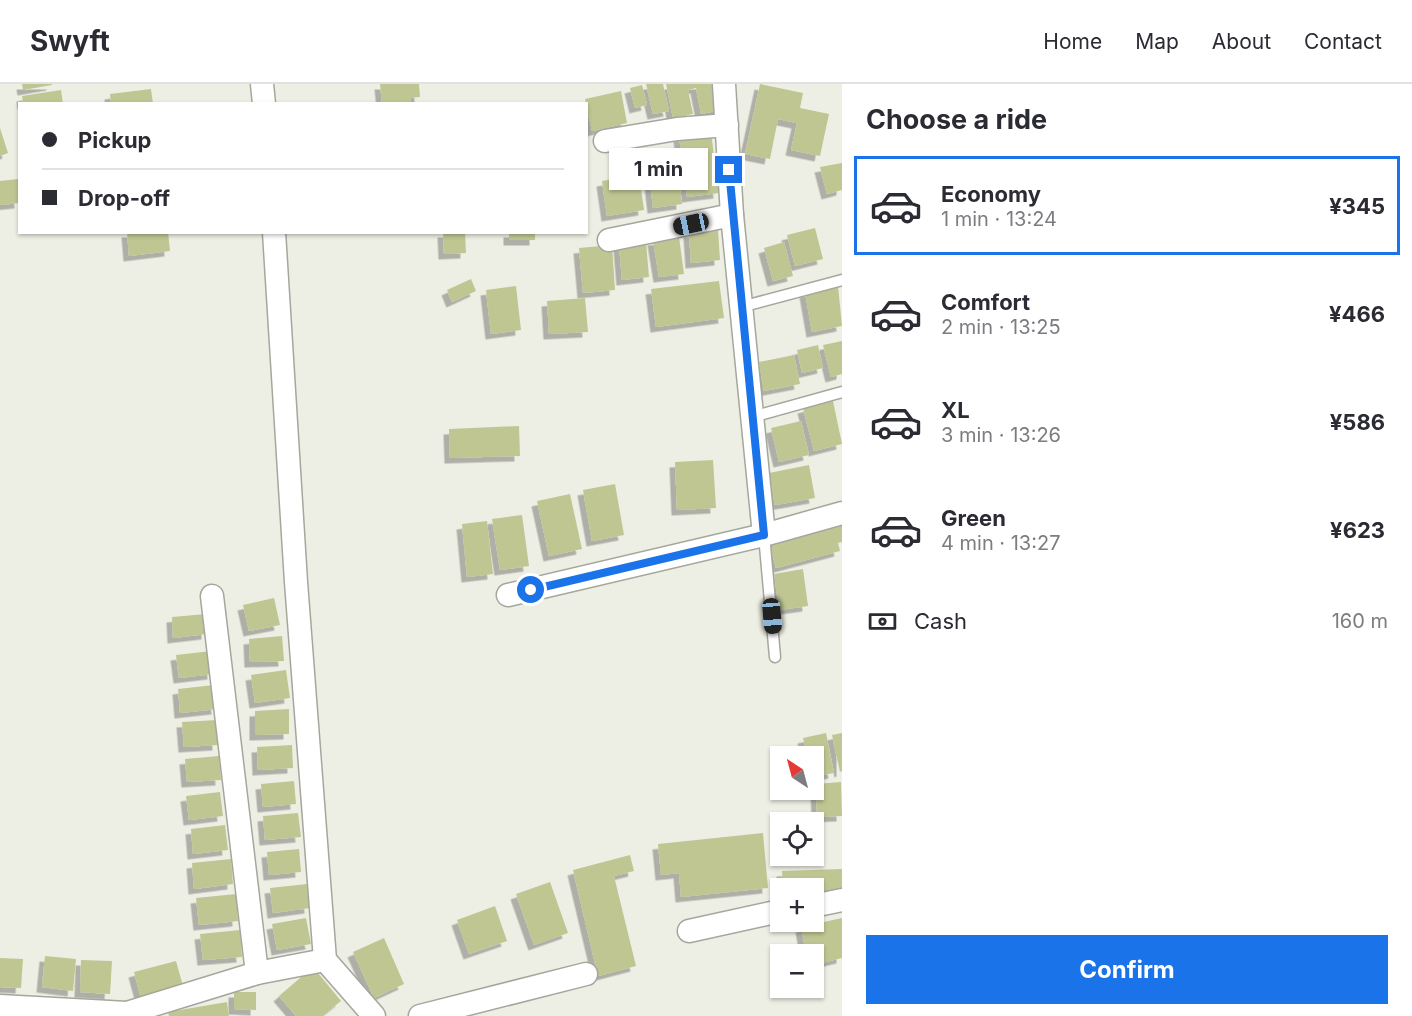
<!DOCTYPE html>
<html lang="en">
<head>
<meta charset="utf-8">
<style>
  body { margin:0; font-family:Inter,sans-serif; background:#f2f2f3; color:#2b2b33; height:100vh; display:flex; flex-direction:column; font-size:22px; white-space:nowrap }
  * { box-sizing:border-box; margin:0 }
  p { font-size:20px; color:#7c7c81 }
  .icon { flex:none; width:33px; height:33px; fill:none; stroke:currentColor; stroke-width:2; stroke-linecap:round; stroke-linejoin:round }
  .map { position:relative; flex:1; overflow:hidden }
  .details { display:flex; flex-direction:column; background:#fff; width:570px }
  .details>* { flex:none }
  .guide { position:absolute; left:18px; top:18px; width:570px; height:132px; border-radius:0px; box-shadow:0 2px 4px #0004; display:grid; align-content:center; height:132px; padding:0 24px; background:#fff }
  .needle { width:39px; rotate:324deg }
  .fabs { position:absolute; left:770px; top:662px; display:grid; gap:12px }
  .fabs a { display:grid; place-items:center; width:54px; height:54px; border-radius:0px; background:#fff; box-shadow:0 2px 4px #0004; font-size:30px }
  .end { position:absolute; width:27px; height:27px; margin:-14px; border:8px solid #1a73e8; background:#fff; box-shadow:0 0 0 3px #fff }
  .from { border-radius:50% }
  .bubble { position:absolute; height:42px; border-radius:0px; background:#fff; box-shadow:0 2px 4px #0004; font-size:20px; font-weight:700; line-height:42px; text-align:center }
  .car { position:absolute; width:18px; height:36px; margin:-18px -9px; border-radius:8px; box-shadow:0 0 4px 2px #0007; background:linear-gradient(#222 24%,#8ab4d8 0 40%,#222 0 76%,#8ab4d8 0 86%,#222 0) }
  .guide b { display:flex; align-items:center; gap:21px; height:57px; font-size:22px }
  .guide b+b { border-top:2px solid #e1e1e2 }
  .guide i { width:15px; height:15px; background:#2b2b33 }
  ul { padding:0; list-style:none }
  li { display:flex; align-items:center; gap:18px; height:99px; margin:0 12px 9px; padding:0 12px; border:3px solid transparent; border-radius:0px }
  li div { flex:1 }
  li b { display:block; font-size:22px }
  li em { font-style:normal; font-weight:700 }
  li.active { border-color:#1a73e8 }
  li>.icon { width:54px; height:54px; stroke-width:1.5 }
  h2 { padding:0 24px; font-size:27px; line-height:72px }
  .pay { display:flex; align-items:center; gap:15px; height:66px; padding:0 24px; font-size:22px }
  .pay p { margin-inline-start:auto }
  .primary-button { display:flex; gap:12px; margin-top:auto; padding:12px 24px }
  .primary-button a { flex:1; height:69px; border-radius:0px; background:#1a73e8; color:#fff; font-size:24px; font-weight:700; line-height:69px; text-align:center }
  header { display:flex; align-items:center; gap:36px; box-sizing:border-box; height:84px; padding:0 30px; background:#fff; border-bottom:2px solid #e1e1e2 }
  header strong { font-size:28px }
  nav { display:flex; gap:33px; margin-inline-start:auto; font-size:21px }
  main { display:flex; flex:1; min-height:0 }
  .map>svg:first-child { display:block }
  .building { fill:#c0c692; filter:url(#shadow) }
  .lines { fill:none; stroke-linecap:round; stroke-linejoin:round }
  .service-casing { stroke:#a5a79d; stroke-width:13 }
  .minor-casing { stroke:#a5a79d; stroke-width:25 }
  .service { stroke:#fff; stroke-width:10 }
  .minor { stroke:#fff; stroke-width:22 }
  .route { stroke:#1a73e8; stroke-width:8 }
</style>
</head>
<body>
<header>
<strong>Swyft</strong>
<nav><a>Home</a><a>Map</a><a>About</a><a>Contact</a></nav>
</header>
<main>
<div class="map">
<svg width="842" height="932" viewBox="0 0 842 932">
  <defs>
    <filter id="shadow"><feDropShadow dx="-5.5" dy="5.5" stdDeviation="0" flood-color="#0004"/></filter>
  </defs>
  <rect width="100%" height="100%" fill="#edefe4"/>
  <g class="building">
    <polygon points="22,0 52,0 52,1 23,6"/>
    <polygon points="380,0 419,0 420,13 410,14 411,20 382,20"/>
    <polygon points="646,0 663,0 669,27 653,30"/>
    <polygon points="666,0 716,0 721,26 701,30 696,4 688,6 693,30 673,34"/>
    <polygon points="760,0 803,9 800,24 829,30 820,72 791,66 797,39 778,35 770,75 745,70"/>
    <polygon points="642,1 647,21 635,24 630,4"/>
    <polygon points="151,5 153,20 111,20 110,10"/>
    <polygon points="61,6 63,20 23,20 22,12"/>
    <polygon points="621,7 627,39 592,47 585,15"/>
    <polygon points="0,44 8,69 0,72"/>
    <polygon points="711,48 719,109 687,113 679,52"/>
    <polygon points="842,79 842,106 827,110 820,83"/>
    <polygon points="678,85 682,120 653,124 649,89"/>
    <polygon points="639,91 644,126 607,132 602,97"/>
    <polygon points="18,95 20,119 0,121 0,97"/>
    <polygon points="815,144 823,175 795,182 787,151"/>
    <polygon points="718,146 720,176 691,179 689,148"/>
    <polygon points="127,148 168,148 170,167 129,172"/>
    <polygon points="443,148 465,148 466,169 444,170"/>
    <rect x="509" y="148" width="26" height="8"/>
    <polygon points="679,153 684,190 659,193 653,156"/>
    <polygon points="646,158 649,193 622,196 619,161"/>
    <polygon points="784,158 793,192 773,197 764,164"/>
    <polygon points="612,161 615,206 583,209 579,164"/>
    <polygon points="471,195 476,207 452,218 447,206"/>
    <polygon points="719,197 724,234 656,243 651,205"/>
    <polygon points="516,202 521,246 491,250 486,206"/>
    <polygon points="838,202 842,242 812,248 805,208"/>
    <polygon points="585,214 588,248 549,250 547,217"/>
    <polygon points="842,257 842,290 831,293 823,261"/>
    <polygon points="818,261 823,284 802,289 797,266"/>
    <polygon points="794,271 800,300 764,307 759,278"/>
    <polygon points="833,317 842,360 814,367 803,324"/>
    <polygon points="801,337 809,371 779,378 771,344"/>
    <polygon points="519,342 520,372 450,374 449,345"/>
    <polygon points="713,376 716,424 677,426 675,378"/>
    <polygon points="809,381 815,414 775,421 769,389"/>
    <polygon points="615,400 624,451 592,457 583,406"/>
    <polygon points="570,410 582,465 549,472 537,417"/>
    <polygon points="842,430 842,458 838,459 840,467 776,484 767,450"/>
    <polygon points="522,431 529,482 500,486 492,435"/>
    <polygon points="487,437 493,490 467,493 462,440"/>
    <polygon points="803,485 808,522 779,526 774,490"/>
    <polygon points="274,514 280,541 249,547 243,521"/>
    <polygon points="206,530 207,550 173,554 172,533"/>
    <polygon points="282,552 284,577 250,578 249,555"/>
    <polygon points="211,567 213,590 179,594 176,571"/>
    <polygon points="286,586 290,614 255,619 251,591"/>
    <polygon points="214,601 217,625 180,629 178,605"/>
    <polygon points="289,625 289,650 255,651 255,627"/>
    <polygon points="217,636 218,661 184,663 182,638"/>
    <polygon points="826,649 834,689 813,693 813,672 807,672 803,654"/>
    <polygon points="842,649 842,687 840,688 832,651"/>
    <polygon points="292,661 293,684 258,686 257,663"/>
    <polygon points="219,672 221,696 187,698 185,675"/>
    <polygon points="294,697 296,720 263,723 261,700"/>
    <polygon points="841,698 842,732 817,733 816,700"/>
    <polygon points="220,708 223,732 189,736 186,712"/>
    <polygon points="298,729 301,753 265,756 263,732"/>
    <polygon points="225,741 228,766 193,770 191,745"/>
    <polygon points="763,749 768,804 681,813 679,789 661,791 658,760"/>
    <polygon points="299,765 301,788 269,791 267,768"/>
    <polygon points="630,771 634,787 614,792 636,882 598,892 573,786"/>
    <polygon points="231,775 233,800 194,805 192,779"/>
    <polygon points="842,785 842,811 813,811 813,804 783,804 782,787"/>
    <polygon points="550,798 568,849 534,861 516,810"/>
    <polygon points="307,800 310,824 273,829 270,804"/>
    <polygon points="236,810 238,837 199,841 196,814"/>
    <polygon points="495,822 507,857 469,870 457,836"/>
    <polygon points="306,834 311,860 277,866 272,840"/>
    <polygon points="842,834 842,874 813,881 813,870 806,870 801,843"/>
    <polygon points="240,846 242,873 203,876 200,850"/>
    <polygon points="384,854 404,900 374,914 353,868"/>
    <polygon points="45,872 76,875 73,907 42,903"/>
    <polygon points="0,874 23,875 21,904 0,903"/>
    <polygon points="81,876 112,877 110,910 80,908"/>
    <polygon points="176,877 183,902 141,914 134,888"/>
    <polygon points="313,883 341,917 322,932 296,932 279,912"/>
    <polygon points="234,908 256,908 256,926 234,925"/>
    <polygon points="227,918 229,932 169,932 168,928"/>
  </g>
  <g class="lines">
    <g class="service-casing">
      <g id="service">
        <polyline points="741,223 842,196"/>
        <polyline points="752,333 842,308"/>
        <polyline points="764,451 775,573"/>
      </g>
    </g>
    <g class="minor-casing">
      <g id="minor">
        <polyline points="262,0 264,20"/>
        <polyline points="724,0 732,131 764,451"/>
        <polyline points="605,57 677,45 727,41"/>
        <polyline points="274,148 296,498 325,876 374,932"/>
        <polyline points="609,156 732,131"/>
        <polyline points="508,511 764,451 842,429"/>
        <polyline points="212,512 257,889"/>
        <polyline points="813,822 842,816"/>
        <polyline points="689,847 780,827"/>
        <polyline points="0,922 127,929 257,889 325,876"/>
        <polyline points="420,932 586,890"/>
      </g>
    </g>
    <use href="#service" class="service"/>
    <use href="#minor" class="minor"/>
  </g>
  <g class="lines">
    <polyline class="route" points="531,506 764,451 729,86"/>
  </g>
</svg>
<div class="fabs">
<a><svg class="needle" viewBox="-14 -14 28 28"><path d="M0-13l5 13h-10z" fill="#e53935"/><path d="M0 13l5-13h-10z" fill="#7c7c81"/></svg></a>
<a><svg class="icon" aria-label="locate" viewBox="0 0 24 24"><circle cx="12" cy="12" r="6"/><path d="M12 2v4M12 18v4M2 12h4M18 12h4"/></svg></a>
<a>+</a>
<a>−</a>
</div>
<i class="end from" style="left:531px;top:506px"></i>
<i class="end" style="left:729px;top:86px"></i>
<div class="bubble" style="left:609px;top:64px;width:99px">1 min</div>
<i class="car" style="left:691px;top:140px;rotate:258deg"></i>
<i class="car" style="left:772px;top:532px;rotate:175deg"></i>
<div class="guide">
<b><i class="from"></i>Pickup</b>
<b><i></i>Drop-off</b>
</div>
</div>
<section class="details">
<h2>Choose a ride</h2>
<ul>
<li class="active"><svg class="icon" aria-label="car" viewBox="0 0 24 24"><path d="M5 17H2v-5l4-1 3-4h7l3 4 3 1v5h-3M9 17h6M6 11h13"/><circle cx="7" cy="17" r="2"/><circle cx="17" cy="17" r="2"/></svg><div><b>Economy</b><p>1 min · 13:24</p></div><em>¥345</em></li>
<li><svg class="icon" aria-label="car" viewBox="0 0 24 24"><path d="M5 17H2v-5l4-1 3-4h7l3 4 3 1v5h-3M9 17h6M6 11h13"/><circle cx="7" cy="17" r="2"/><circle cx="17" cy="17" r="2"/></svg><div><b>Comfort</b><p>2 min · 13:25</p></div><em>¥466</em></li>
<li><svg class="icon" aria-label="car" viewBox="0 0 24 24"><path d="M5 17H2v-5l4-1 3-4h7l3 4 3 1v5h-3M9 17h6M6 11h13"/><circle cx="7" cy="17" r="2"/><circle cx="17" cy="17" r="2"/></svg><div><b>XL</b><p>3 min · 13:26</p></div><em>¥586</em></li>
<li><svg class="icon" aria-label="car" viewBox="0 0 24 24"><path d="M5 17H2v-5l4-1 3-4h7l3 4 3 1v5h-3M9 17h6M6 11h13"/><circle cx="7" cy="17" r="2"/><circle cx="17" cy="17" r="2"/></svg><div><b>Green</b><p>4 min · 13:27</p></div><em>¥623</em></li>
</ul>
<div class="pay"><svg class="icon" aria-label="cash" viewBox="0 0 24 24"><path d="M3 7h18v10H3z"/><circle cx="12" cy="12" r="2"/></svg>Cash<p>160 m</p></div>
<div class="primary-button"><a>Confirm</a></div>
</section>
</main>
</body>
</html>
